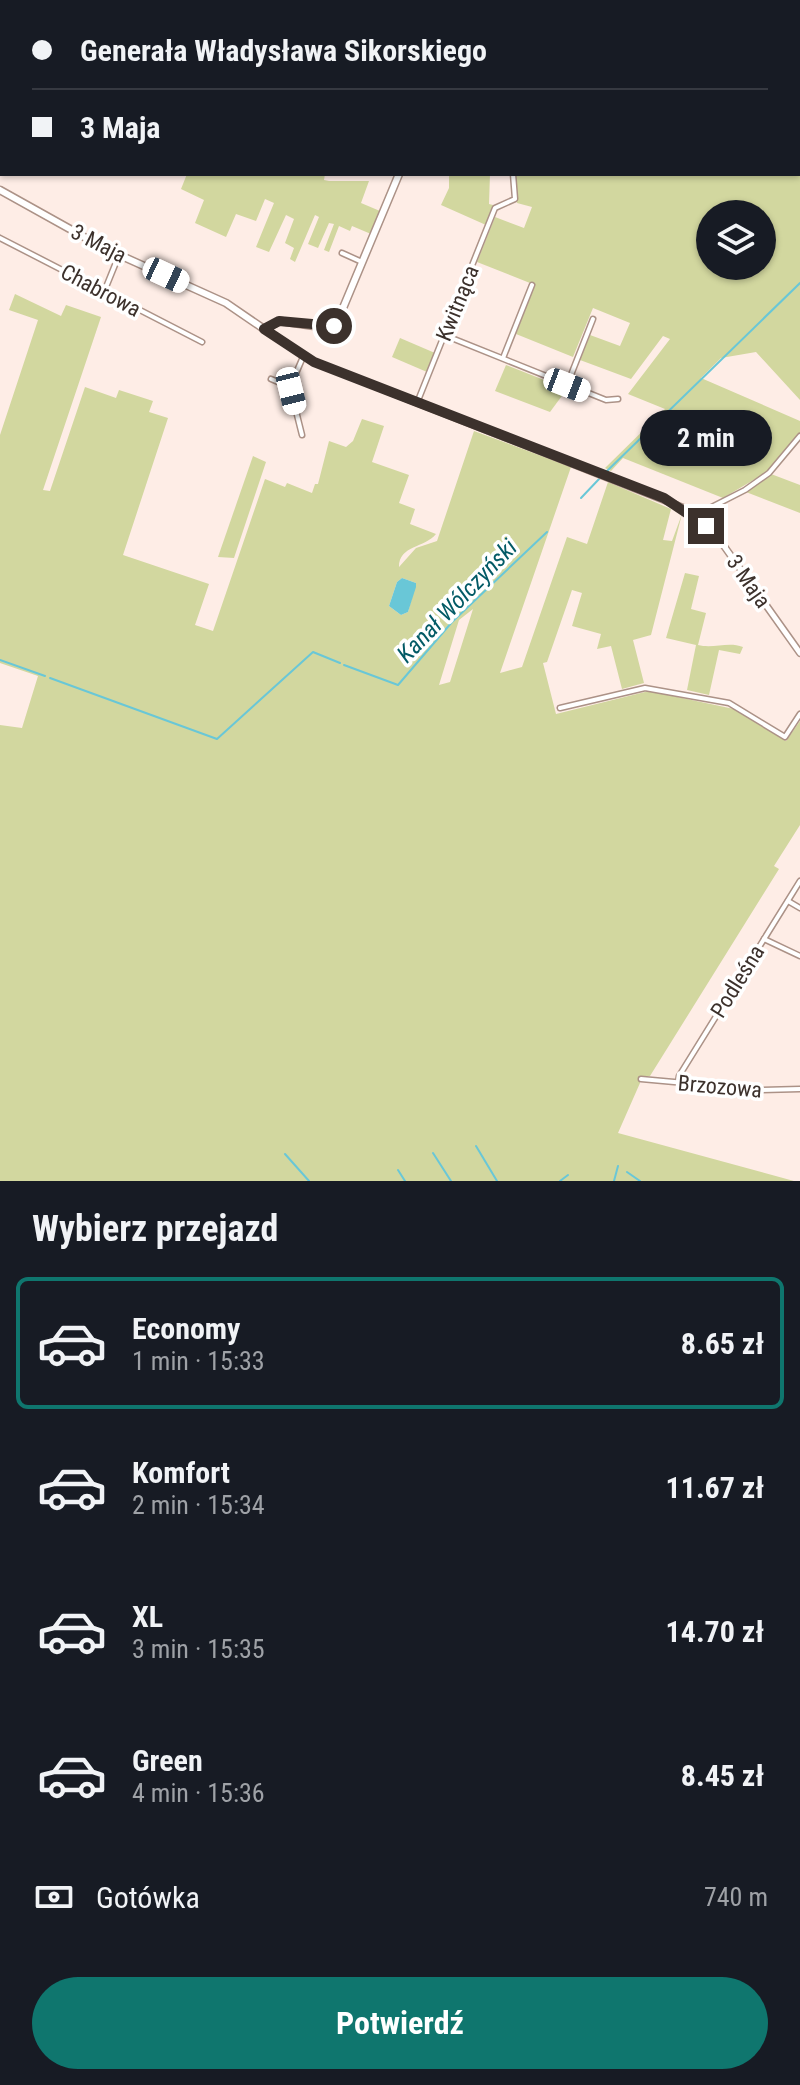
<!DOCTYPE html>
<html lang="pl">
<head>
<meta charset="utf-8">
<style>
  body { margin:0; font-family:"Roboto Condensed",sans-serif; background:#20242c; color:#f1f3f6; height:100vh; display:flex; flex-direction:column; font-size:30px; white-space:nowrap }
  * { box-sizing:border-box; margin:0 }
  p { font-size:26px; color:#9ea1a6 }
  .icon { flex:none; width:44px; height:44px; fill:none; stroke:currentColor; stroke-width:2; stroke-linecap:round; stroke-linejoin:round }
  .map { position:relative; height:1181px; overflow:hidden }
  .panel { display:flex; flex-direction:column; background:#171b24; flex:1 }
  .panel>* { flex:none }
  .banner { position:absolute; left:0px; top:0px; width:800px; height:176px; box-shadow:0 2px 6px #0004; display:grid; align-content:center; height:176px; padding:0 32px; background:#171b24 }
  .buttons { position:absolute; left:696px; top:200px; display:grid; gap:16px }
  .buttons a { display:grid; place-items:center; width:80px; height:80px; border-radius:50%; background:#171b24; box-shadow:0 2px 6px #0004; font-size:40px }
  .end { position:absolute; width:36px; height:36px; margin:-18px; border:10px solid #3c312c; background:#fff; box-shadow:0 0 0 4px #fff }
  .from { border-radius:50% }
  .bubble { position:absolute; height:56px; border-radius:28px; background:#171b24; box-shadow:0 2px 6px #0004; font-size:26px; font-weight:700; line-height:56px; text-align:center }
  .car { position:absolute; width:24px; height:48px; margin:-24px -12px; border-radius:10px; box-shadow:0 0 6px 2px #0007; background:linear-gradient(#fff 24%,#345 0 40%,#fff 0 76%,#345 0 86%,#fff 0) }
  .banner b { display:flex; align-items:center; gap:28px; height:76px; font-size:30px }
  .banner b+b { border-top:2px solid #363941 }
  .banner i { width:20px; height:20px; background:#f1f3f6 }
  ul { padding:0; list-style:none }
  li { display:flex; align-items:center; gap:24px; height:132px; margin:0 16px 12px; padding:0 16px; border:4px solid transparent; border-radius:12px }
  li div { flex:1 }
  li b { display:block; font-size:30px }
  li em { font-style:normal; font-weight:700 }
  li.on { border-color:#0f766e }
  li>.icon { width:72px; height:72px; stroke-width:1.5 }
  h2 { padding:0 32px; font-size:36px; line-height:96px }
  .pay { display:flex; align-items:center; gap:20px; height:88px; padding:0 32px; font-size:30px }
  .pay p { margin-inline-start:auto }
  .cta { display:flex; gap:16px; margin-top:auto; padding:16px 32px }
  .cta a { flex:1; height:92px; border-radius:48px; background:#0f766e; color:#fff; font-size:32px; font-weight:700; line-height:92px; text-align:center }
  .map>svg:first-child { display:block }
  .green { fill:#d2d79f; fill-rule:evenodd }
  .water { fill:#69c7d7 }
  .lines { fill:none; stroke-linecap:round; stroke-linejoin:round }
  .stream { stroke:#69c7d7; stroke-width:2 }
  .minor-casing { stroke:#ac9287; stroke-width:7 }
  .tertiary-casing { stroke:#ac9287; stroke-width:8 }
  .secondary-casing { stroke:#ac9287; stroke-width:9 }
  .minor { stroke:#fff; stroke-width:4 }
  .tertiary { stroke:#fff; stroke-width:5 }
  .secondary { stroke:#fff; stroke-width:6 }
  .route { stroke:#3c312c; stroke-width:10 }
  .labels { text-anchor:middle; stroke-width:7; stroke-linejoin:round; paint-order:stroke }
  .street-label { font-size:22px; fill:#3c312c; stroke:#fff }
  .water-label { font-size:24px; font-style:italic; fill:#025a65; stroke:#fff }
</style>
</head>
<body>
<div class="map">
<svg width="800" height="1181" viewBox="0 0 800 1181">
  <rect width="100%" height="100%" fill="#feede6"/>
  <g class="green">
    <path d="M628,0H800V400L756,352L721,358L701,378L800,421V433L767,472L723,498L623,458L611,471L605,468L665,409L628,394L670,339L663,336L631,379L580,360L590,335L620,346L630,323L593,308L573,357L516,334L535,285L477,262L495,217L524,228L532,207L517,203L515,174H798V2ZM710,214H762V266H710Z"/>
    <polygon points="187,174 325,174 324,180 329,181 369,181 361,203 380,211 371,234 352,226 350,231 339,226 329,252 324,250 334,224 329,223 318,248 308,244 319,217 315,215 295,262 290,259 294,248 285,243 294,219 286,215 269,252 256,247 274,203 265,199 256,221 236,214 226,237 195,223 204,200 181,189"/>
    <polygon points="449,174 490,174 489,204 493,205 486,225 441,205 449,188"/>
    <path d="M15,294L61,316L66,305L101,317L43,490L50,491L85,387L116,398L119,390L153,401L149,412L168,418L123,555L209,584L195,625L213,631L265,479L285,487L287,483L312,493L315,484H318L329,441L346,447L353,441L362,419L384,426L372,462L409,475L399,503L415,509L410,524L436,534C425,548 399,545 399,567L416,548L437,541L474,431L571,467L500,673L522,667L567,537L587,544L608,482L671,509L663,540L672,541L682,514L651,635L633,640L644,683L622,689L611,646L597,649L601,634L572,626L582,593L572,590L547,662L543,663L556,714L649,691L734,709L786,741L800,721V825L774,866L779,869L650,1076H640V1083L618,1133L794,1181H0V725L22,728L38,676L0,663V435L38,320L9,310ZM402,578L416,583L408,612L401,615L389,606L397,582ZM473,609L450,682L439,685L459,620Z"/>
    <polygon points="400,338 435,353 427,372 392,357"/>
    <polygon points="506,365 567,389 550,412 495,391"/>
    <polygon points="253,456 266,462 234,558 218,557"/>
    <polygon points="771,474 800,485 800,513 746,492"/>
    <path d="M685,573L699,576L691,609L706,613L698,645C714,649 728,641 743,647L740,654L719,650L709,695L687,690L696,645L666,638Z"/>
  </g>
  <polygon class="water" points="402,578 416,583 416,587 408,612 401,615 389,606 397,582"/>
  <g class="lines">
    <g class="stream">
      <polyline points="656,0 656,2"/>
      <polyline points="333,2 338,0"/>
      <polyline points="0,35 2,36"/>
      <polyline points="798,167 800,167"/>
      <polyline points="606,472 800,283"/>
      <polyline points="581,498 600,478"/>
      <polyline points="0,660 45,676"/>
      <polyline points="344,665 398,685 452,622 547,532"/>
      <polyline points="50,678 217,739 313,652 340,663"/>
      <polyline points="476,1146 497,1181"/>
      <polyline points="433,1153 451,1181"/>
      <polyline points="285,1154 309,1181"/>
      <polyline points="398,1170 405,1181"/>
      <polyline points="627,1172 640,1181"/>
      <polyline points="560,1181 568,1175"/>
      <polyline points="614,1181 618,1166"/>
    </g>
    <g class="minor-casing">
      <g id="minor">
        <polyline points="502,0 508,2"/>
        <polyline points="252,2 253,0"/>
        <polyline points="473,2 474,0"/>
        <polyline points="590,2 591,0"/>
        <polyline points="0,84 2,85"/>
        <polyline points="0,238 202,342"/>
        <polyline points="342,253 362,262"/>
        <polyline points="104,292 119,255"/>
        <polyline points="444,335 606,400 618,399"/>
        <polyline points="503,358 532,285"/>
        <polyline points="271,379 290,387"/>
        <polyline points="567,385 593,319"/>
        <polyline points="417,403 495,208 515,199 513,174"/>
        <polyline points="302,435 290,387 303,357"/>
        <polyline points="694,516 745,490 769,473 800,436"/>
        <polyline points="560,708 645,688 729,703 785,737 800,714"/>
        <polyline points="788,901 800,908"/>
        <polyline points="764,939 800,956"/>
        <polyline points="641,1079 762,1090 800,1089"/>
        <polyline points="678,1082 679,1076 800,881"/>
      </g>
    </g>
    <g class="tertiary-casing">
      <polyline id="tertiary" points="264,329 314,362 684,508 719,539 800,653"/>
    </g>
    <g class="secondary-casing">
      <g id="secondary">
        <polyline points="435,2 436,0"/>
        <polyline points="0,190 104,248 226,303 264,329 280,321 328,328 338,320 399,174"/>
      </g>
    </g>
    <use href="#minor" class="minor"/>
    <use href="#tertiary" class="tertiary"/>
    <use href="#secondary" class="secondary"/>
  </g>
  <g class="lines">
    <polyline class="route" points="334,326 279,321 264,329 314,362 664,498 706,526"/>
  </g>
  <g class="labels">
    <g class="street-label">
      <text transform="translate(99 243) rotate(27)" y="8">3 Maja</text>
      <text transform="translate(101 290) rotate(28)" y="8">Chabrowa</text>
      <text transform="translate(457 303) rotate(-68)" y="8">Kwitnąca</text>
      <text transform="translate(749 581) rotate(55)" y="8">3 Maja</text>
      <text transform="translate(737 981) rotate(-58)" y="8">Podleśna</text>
      <text transform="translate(720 1086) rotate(5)" y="8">Brzozowa</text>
    </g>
    <g class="water-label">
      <text transform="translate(457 601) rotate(-46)" y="8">Kanał Wólczyński</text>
    </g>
  </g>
</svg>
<div class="buttons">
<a><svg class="icon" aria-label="layers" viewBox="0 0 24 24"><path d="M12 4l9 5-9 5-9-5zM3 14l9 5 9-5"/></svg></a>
</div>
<i class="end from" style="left:334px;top:326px"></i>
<i class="end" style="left:706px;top:526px"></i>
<div class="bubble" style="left:640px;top:410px;width:132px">2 min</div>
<i class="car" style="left:166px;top:275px;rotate:115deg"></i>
<i class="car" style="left:567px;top:385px;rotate:111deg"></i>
<i class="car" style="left:291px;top:391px;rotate:166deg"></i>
<div class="banner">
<b><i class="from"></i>Generała Władysława Sikorskiego</b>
<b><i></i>3 Maja</b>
</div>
</div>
<section class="panel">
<h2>Wybierz przejazd</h2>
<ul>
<li class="on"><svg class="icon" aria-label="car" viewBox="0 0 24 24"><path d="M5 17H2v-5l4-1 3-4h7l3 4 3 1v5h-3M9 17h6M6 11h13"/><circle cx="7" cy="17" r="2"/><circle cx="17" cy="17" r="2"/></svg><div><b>Economy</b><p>1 min · 15:33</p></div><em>8.65 zł</em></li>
<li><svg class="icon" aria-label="car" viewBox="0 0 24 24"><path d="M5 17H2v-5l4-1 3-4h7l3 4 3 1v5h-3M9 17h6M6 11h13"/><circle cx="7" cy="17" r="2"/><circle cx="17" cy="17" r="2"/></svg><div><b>Komfort</b><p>2 min · 15:34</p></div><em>11.67 zł</em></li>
<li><svg class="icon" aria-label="car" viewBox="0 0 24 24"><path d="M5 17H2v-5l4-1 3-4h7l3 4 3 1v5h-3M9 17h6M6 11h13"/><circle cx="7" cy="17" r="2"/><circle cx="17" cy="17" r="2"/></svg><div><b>XL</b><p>3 min · 15:35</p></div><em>14.70 zł</em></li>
<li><svg class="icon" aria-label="car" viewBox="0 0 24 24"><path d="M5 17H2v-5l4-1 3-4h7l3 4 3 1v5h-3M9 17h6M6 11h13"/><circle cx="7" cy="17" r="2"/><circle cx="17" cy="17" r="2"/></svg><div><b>Green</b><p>4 min · 15:36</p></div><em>8.45 zł</em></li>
</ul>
<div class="pay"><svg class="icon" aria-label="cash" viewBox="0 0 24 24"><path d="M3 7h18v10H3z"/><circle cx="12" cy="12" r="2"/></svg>Gotówka<p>740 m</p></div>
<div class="cta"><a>Potwierdź</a></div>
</section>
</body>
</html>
